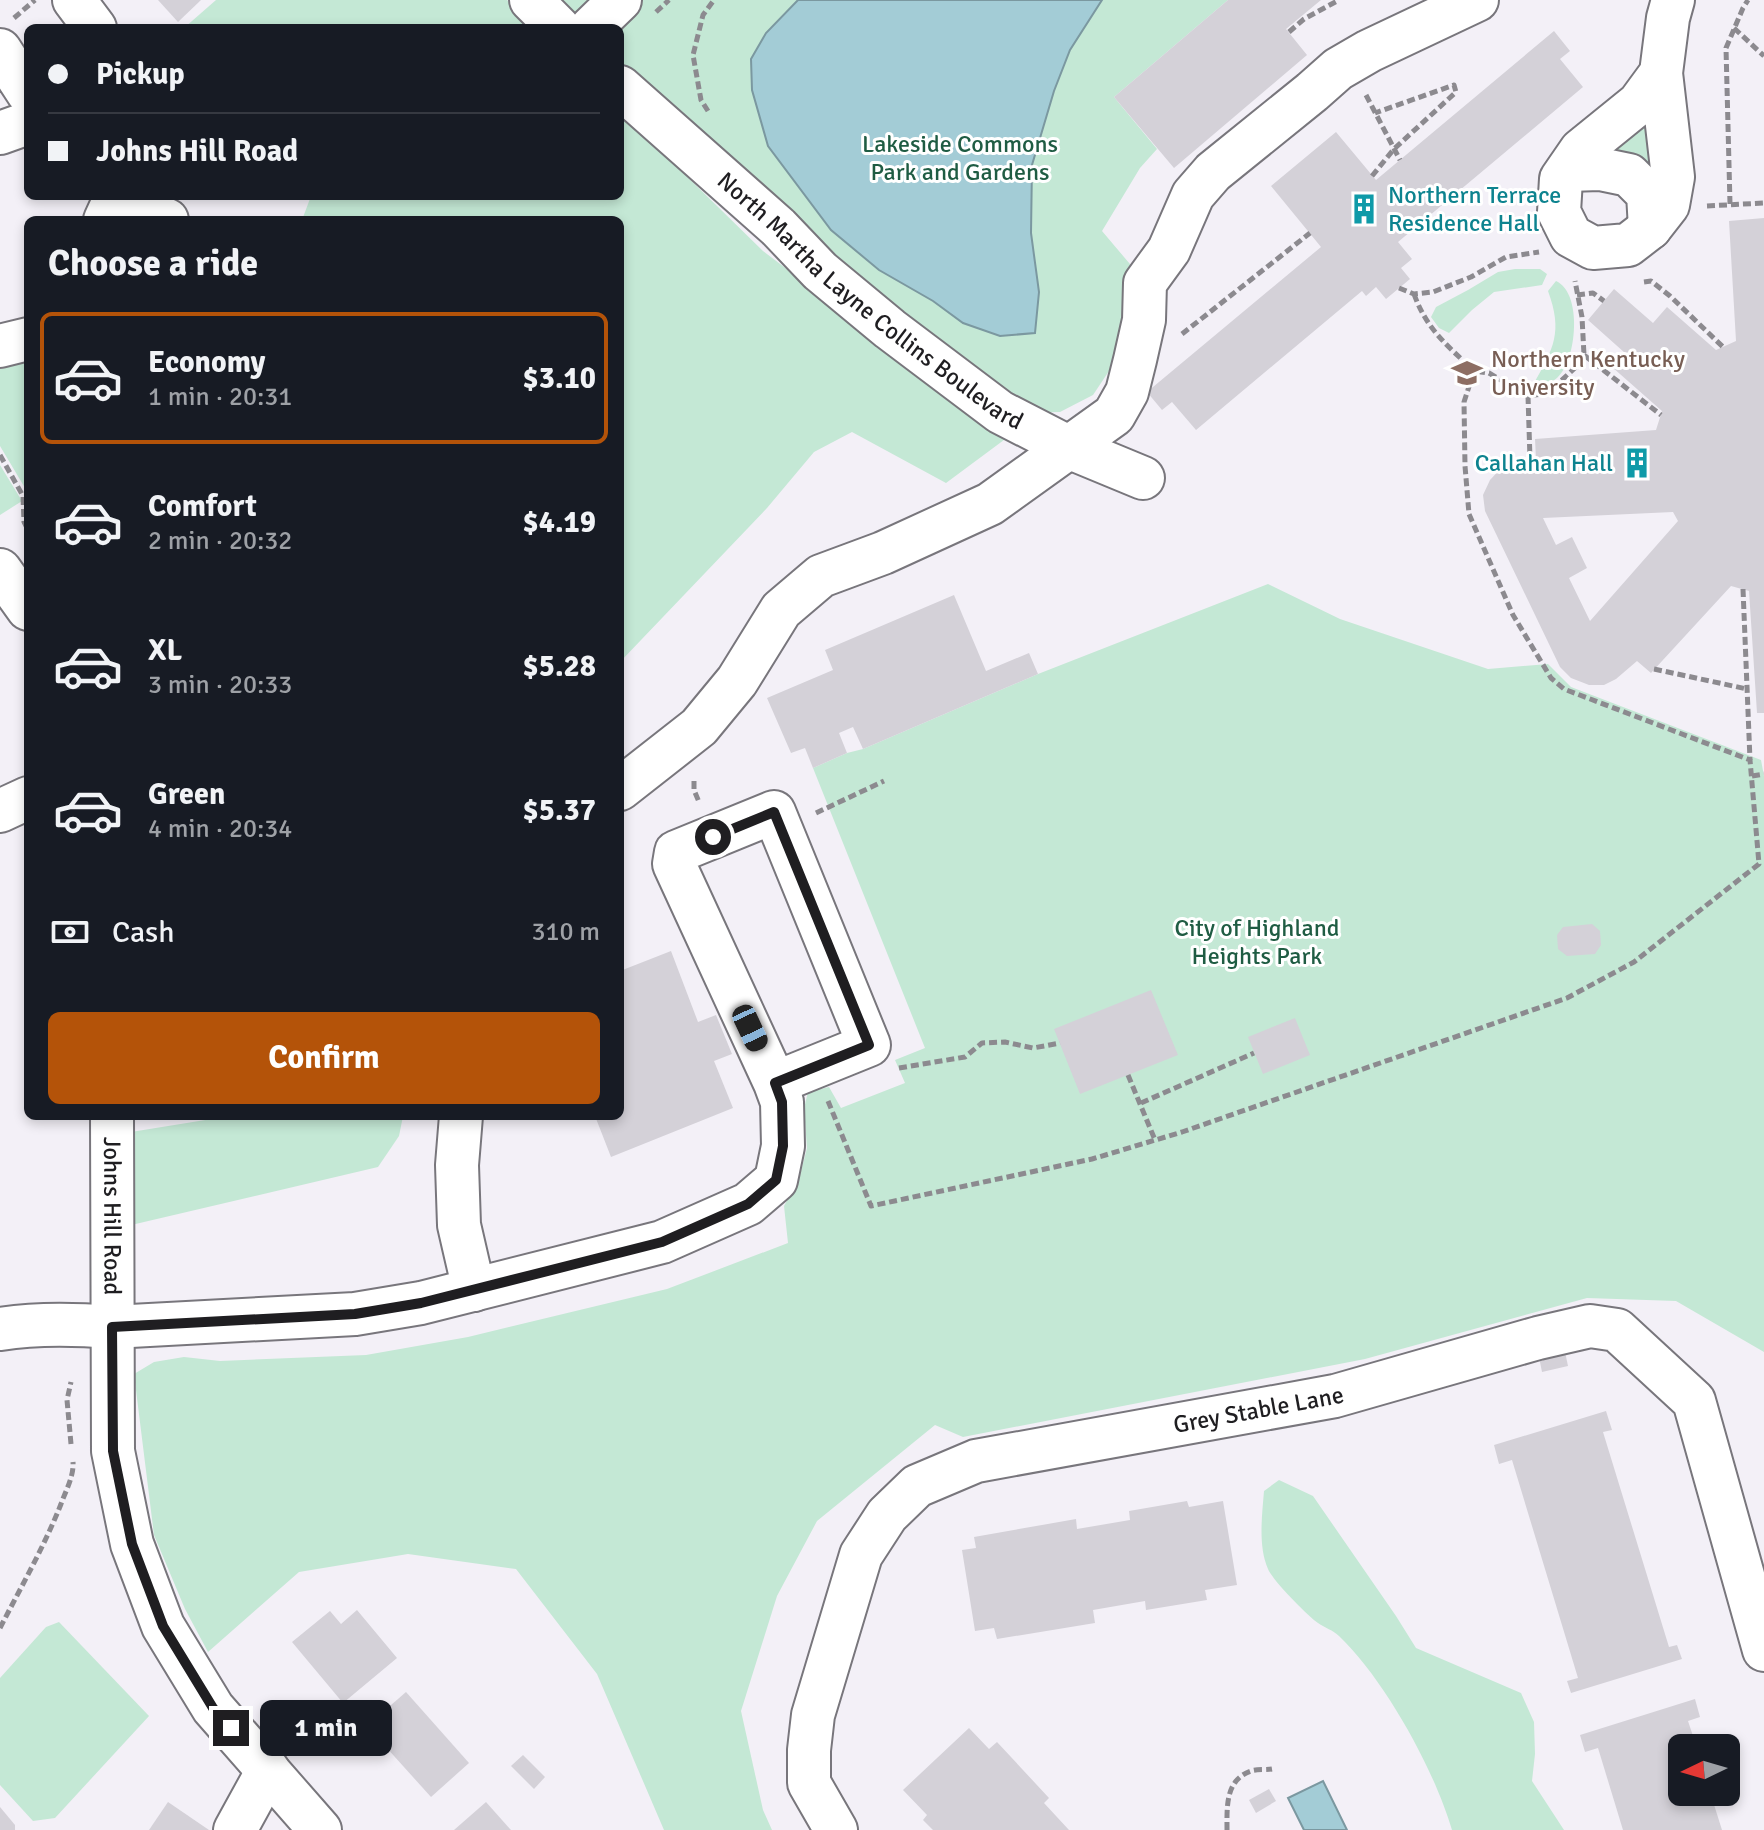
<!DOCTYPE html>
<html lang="en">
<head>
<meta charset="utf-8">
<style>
  body { margin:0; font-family:Signika,sans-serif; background:#20242c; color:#f1f3f6; height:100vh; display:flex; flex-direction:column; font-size:30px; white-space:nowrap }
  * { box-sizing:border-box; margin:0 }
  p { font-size:26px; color:#9ea1a6 }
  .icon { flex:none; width:44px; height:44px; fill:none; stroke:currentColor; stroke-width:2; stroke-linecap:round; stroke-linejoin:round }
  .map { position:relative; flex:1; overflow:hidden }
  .panel { position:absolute; left:24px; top:216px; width:600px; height:904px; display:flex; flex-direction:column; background:#171b24; border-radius:12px; box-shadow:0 4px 12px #0003 }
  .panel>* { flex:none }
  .banner { position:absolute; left:24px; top:24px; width:600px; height:176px; border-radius:12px; box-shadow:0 4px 12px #0003; display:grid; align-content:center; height:176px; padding:0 24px; background:#171b24 }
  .needle { width:52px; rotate:265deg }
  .tools { position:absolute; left:1668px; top:1734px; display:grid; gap:16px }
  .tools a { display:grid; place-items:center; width:72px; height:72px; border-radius:12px; background:#171b24; box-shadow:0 4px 12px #0003; font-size:40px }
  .end { position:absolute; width:36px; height:36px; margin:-18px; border:10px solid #1f1e21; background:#fff; box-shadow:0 0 0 4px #fff }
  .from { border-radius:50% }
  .bubble { position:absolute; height:56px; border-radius:12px; background:#171b24; box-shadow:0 4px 12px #0003; font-size:26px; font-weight:700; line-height:56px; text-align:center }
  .car { position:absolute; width:24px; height:48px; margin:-24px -12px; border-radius:10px; box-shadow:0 0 6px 2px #0007; background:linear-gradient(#222 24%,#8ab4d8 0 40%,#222 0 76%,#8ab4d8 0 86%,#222 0) }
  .banner b { display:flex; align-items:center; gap:28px; height:76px; font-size:30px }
  .banner b+b { border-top:2px solid #363941 }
  .banner i { width:20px; height:20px; background:#f1f3f6 }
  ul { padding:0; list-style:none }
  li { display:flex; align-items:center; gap:24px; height:132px; margin:0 16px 12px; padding:0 8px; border:4px solid transparent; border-radius:12px }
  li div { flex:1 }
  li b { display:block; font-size:30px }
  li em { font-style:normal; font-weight:700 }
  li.on { border-color:#b45309 }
  li>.icon { width:72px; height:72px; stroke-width:1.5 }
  h2 { padding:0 24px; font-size:36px; line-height:96px }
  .pay { display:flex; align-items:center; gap:20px; height:88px; padding:0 24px; font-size:30px }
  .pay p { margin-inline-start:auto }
  .button { display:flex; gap:16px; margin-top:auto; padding:16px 24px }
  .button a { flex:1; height:92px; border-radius:12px; background:#b45309; color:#fff; font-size:32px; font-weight:700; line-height:92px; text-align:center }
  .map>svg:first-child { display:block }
  .green { fill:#c4e8d5 }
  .water { fill:#a3ccd6; stroke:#7b98a0; stroke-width:2 }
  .building { fill:#d4d1d8; fill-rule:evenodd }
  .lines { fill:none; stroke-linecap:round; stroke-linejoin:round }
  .minor-casing { stroke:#78767c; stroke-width:46 }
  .path { stroke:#8c8a8f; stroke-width:5; stroke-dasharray:8 4; stroke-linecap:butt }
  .minor { stroke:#fff; stroke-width:42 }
  .route { stroke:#1f1e21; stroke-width:10 }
  .labels { text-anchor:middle; stroke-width:6; stroke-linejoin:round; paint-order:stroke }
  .park-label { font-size:24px; fill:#1f5c43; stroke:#fff }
  .culture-label { font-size:24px; fill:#0d838f; stroke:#fff; text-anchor:start }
  .street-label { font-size:24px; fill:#1f1e21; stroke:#fff }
  .education-label { font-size:24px; fill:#785e54; stroke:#fff; text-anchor:start }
</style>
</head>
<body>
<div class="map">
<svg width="1764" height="1830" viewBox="0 0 1764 1830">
  <rect width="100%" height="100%" fill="#f3f0f7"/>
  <g class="green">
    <polygon points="216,0 507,0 535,28 184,28"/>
    <polygon points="553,0 1228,0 1114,97 1157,149 1140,168 1102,231 1135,270 1129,302 1109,371 1093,395 1060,412 1024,413 934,346 620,69 620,28 580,28"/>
    <polygon points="620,111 763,251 1008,437 946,483 852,432 814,452 767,508 620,662 620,220 302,220 311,196 620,196"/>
    <polygon points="1651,112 1655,173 1612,152"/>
    <polygon points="1515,269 1540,269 1547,274 1542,285 1494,292 1472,310 1449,333 1439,328 1431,317 1436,307 1468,290 1498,272"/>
    <path d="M1556,281C1583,293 1577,361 1557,378C1550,384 1542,384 1533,385C1554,348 1563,332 1548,291Z"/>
    <polygon points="28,362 28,493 0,446 0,369"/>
    <polygon points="0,465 22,501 0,515"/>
    <polygon points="1268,584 1340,619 1488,669 1548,664 1571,687 1761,760 1764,776 1764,1352 1676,1301 1587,1298 1365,1359 963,1437 935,1425 817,1521 777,1596 741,1711 763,1810 772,1830 664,1830 597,1674 516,1569 408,1554 299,1572 208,1652 185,1609 154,1535 134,1374 154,1362 184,1357 220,1361 366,1355 468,1337 667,1289 788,1243 784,1206 799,1179 807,1148 804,1108 808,1092 829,1087 841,1108 905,1083 895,1060 925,1048 813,768 847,753 863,749 1038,674"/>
    <polygon points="230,1116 403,1116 399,1136 378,1167 127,1226 131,1132"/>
    <path d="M1279,1480L1313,1496L1396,1616L1416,1648L1521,1693L1534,1722L1535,1754L1532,1781L1564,1830H1452C1434,1769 1385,1680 1339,1636C1333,1630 1325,1628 1318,1623C1308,1616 1273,1581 1268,1569C1258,1546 1262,1516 1264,1491Z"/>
    <polygon points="59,1622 149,1716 55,1818 33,1821 0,1785 0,1678 46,1627"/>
  </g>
  <g class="water">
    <polygon points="798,0 1102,0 1070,50 1054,91 1032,165 1031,233 1039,292 1035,333 1000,336 963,323 933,301 879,270 831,230 768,146 752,90 751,59 766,33"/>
    <polygon points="1323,1781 1347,1830 1304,1830 1288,1798"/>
  </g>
  <g class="building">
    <polygon points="158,0 201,0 178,22"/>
    <polygon points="1228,0 1321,0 1286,29 1307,55 1174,168 1114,97"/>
    <polygon points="1554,31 1570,51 1560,59 1583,87 1398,242 1412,259 1401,268 1410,279 1386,299 1376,287 1366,296 1362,291 1196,430 1172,402 1162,410 1147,392 1321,247 1271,186 1336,132 1376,180"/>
    <path d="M1764,218V713H1757L1749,591L1731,586L1651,673L1637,661L1616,679L1604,685H1589L1571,678L1560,667L1485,511L1483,495L1490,480L1503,466L1515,460L1536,459L1535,439L1656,430L1662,411L1612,367L1625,353L1588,320L1614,289L1653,323L1667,307L1716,350L1736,341L1729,221ZM1673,512L1678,521L1590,621L1569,578L1587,568L1572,537L1556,545L1543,518Z"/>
    <polygon points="954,595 986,671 1029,653 1038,674 863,749 853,727 839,733 847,753 813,768 805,748 791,753 767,698 833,670 825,650"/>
    <polygon points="1592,924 1600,931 1601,945 1595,954 1567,956 1558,949 1557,935 1563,927"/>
    <polygon points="671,951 698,1022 716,1015 732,1054 714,1061 733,1108 611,1157 595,1116 620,1116 620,971"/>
    <polygon points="1151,990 1178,1055 1080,1094 1054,1029"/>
    <polygon points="1295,1018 1310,1055 1263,1074 1248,1037"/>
    <polygon points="1564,1347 1568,1366 1542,1372 1538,1352"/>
    <polygon points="1606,1411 1612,1430 1603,1432 1669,1647 1677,1645 1682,1659 1571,1693 1567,1681 1578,1678 1512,1460 1499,1464 1494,1445"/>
    <polygon points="1187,1501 1189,1507 1223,1501 1237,1585 1205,1590 1207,1600 1146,1610 1145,1601 1093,1610 1095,1623 997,1639 994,1628 975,1631 962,1550 976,1548 974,1537 1076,1519 1077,1529 1130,1520 1129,1511"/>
    <polygon points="357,1610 397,1658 343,1703 292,1642 330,1611 341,1624"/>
    <polygon points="406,1692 469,1763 431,1797 367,1726"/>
    <polygon points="1695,1699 1700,1717 1688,1721 1697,1748 1682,1748 1682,1792 1710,1792 1722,1830 1623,1830 1598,1748 1585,1752 1580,1735"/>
    <polygon points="969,1728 989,1749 997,1742 1049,1798 1044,1803 1069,1830 933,1830 923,1820 927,1815 903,1790"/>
    <polygon points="523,1755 545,1777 534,1789 511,1766"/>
    <polygon points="1269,1789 1276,1801 1256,1813 1249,1800"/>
    <polygon points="168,1802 209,1830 149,1830"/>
    <polygon points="486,1802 511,1830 454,1830"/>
    <polygon points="0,1807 15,1825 15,1830 0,1830"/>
  </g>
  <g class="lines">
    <g class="minor-casing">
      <g id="minor">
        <polyline points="74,0 95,28"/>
        <polyline points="531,0 559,28"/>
        <polyline points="591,28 620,0"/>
        <polyline points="0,50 28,93"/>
        <polyline points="1661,73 1639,103 1581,150 1561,179 1559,212 1571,236 1593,248 1628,245 1650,228 1668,205 1673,177 1661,73 1668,18 1673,0"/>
        <path id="s1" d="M620,87L778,227L820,271L890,329L1000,412L1068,447L1143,478"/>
        <polyline points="0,133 28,123"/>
        <polyline points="1568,170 1600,169 1629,175 1648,194 1650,228"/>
        <polyline points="105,220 116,196 167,220"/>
        <polyline points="0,346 28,339"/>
        <polyline points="0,570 28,609"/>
        <polyline points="620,789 699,727 737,681 781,610 821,576 883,553 990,504 1114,415 1127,392 1135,360 1144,320 1145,283 1169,250 1193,195 1213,172 1312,92 1338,69 1369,51 1477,0"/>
        <polyline points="0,811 28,798"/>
        <path id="s2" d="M112,1116L113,1451L132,1544L163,1626L213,1708L320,1830"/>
        <polyline points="461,1116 457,1165 459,1225 474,1290"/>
        <path d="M0,1329C37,1323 75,1324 112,1327L355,1314L421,1303L662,1242L748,1204L776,1180L783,1146L782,1102L775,1083L869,1045L774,812L676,852L674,864L775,1083"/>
        <polyline points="235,1830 268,1770"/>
        <path id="s3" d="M836,1830L809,1783V1750L813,1715L861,1555L887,1515L917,1486L976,1461L1335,1396L1538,1338L1590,1326L1617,1330L1694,1401L1764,1650"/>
      </g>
    </g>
    <g class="path">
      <polyline points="656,12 669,0"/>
      <polyline points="14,18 35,0"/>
      <polyline points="1734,28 1764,56"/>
      <polyline points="1289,32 1304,19 1339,0"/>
      <polyline points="1366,95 1400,160"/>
      <polyline points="708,111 701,100 693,55 703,15 714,0"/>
      <polyline points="1372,176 1394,149 1456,92 1454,85 1375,113"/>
      <polyline points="1730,204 1726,48 1743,8 1748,0"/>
      <polyline points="1707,206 1764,203"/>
      <polyline points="1644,282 1651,281 1670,296 1723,347"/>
      <polyline points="1399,288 1414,294 1433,292 1471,277 1506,257 1539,252"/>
      <path d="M1414,294C1427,330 1447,345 1474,371"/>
      <polyline points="1577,295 1593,293 1604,301"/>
      <polyline points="1182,334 1310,233"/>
      <polyline points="1584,355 1661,415"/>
      <polyline points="1528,396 1530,459"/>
      <polyline points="0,455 23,496 24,522 28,530"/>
      <polyline points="1743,589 1750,760"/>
      <polyline points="1654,669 1747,689"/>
      <polyline points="1752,776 1764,774"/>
      <polyline points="694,781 694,790 699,802"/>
      <polyline points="816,813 884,781"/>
      <polyline points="899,1068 965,1057 982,1043 1005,1042 1033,1048 1060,1043"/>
      <polyline points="1128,1075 1155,1140"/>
      <polyline points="828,1101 871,1206 1092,1159 1182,1132 1567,998 1634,962 1759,864 1750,760 1564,689 1551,678 1513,615 1469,514 1465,466 1464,402 1474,371 1489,373 1528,396 1548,393 1576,367 1584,355 1582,317 1575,281"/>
      <polyline points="1141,1103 1254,1053"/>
      <polyline points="71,1444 67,1400 71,1382"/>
      <path d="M0,1628C21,1587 44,1547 61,1504C66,1490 74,1476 73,1462"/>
      <path d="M1227,1830C1227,1807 1225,1780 1251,1771C1257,1769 1266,1770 1272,1769"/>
    </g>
    <use href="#minor" class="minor"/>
  </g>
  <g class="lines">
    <polyline class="route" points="231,1728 213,1708 163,1626 132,1544 113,1451 112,1327 355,1314 421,1303 662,1242 748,1204 776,1180 783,1146 782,1102 775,1083 869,1045 774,812 713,837"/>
  </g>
  <defs>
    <g id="building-bare" transform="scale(2.4)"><path d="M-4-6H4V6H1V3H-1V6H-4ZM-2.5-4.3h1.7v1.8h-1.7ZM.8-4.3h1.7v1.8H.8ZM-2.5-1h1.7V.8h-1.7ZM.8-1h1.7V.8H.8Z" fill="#0f9aa8" stroke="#fff" stroke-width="2.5" paint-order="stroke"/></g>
    <g id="university-bare" transform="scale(2.4)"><path d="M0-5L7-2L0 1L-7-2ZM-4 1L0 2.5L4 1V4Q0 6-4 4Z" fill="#8d6e63" stroke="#fff" stroke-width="2.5" paint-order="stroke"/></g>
  </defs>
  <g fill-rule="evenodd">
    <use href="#building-bare" x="1364" y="209"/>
    <use href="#university-bare" x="1467" y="373"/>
    <use href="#building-bare" x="1637" y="463"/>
  </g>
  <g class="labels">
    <g class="park-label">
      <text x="960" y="152">Lakeside Commons<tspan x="960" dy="28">Park and Gardens</tspan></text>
      <text x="1257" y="936">City of Highland<tspan x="1257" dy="28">Heights Park</tspan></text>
    </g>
    <g class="culture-label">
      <text x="1388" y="203">Northern Terrace<tspan x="1388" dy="28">Residence Hall</tspan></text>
      <text x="1613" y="471" text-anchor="end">Callahan Hall</text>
    </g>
    <g class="street-label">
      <text dy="8" stroke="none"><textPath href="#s1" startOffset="330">North Martha Layne Collins Boulevard</textPath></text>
      <text dy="8" stroke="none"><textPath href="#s2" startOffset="100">Johns Hill Road</textPath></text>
      <text dy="8" stroke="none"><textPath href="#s3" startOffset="730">Grey Stable Lane</textPath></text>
    </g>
    <g class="education-label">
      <text x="1491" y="367">Northern Kentucky<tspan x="1491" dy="28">University</tspan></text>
    </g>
  </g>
</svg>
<div class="tools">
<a><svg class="needle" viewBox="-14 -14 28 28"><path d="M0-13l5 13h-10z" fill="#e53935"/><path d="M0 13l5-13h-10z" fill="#9ea1a6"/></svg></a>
</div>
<i class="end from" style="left:713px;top:837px"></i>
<i class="end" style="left:231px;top:1728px"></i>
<div class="bubble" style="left:260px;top:1700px;width:132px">1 min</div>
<i class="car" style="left:750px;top:1028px;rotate:155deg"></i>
<div class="banner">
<b><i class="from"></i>Pickup</b>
<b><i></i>Johns Hill Road</b>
</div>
<section class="panel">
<h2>Choose a ride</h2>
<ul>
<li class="on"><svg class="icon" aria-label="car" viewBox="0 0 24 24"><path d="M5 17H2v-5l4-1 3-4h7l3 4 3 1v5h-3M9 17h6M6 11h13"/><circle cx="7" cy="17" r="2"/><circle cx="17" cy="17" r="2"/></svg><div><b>Economy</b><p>1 min · 20:31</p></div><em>$3.10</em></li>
<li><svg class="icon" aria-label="car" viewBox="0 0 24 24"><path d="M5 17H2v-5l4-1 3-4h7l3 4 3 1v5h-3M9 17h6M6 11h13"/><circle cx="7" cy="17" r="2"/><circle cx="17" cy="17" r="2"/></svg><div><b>Comfort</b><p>2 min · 20:32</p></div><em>$4.19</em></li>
<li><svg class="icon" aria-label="car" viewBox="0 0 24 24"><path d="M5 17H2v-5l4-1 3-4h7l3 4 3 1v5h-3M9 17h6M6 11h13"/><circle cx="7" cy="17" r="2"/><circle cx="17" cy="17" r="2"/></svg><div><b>XL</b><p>3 min · 20:33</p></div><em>$5.28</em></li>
<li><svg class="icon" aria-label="car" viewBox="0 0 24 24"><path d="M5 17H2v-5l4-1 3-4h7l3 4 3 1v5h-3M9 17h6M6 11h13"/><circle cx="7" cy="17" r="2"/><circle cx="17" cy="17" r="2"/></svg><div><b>Green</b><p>4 min · 20:34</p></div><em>$5.37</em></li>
</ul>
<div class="pay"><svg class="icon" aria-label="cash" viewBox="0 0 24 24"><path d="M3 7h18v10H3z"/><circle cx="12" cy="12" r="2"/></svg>Cash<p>310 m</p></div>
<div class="button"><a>Confirm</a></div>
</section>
</div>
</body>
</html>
